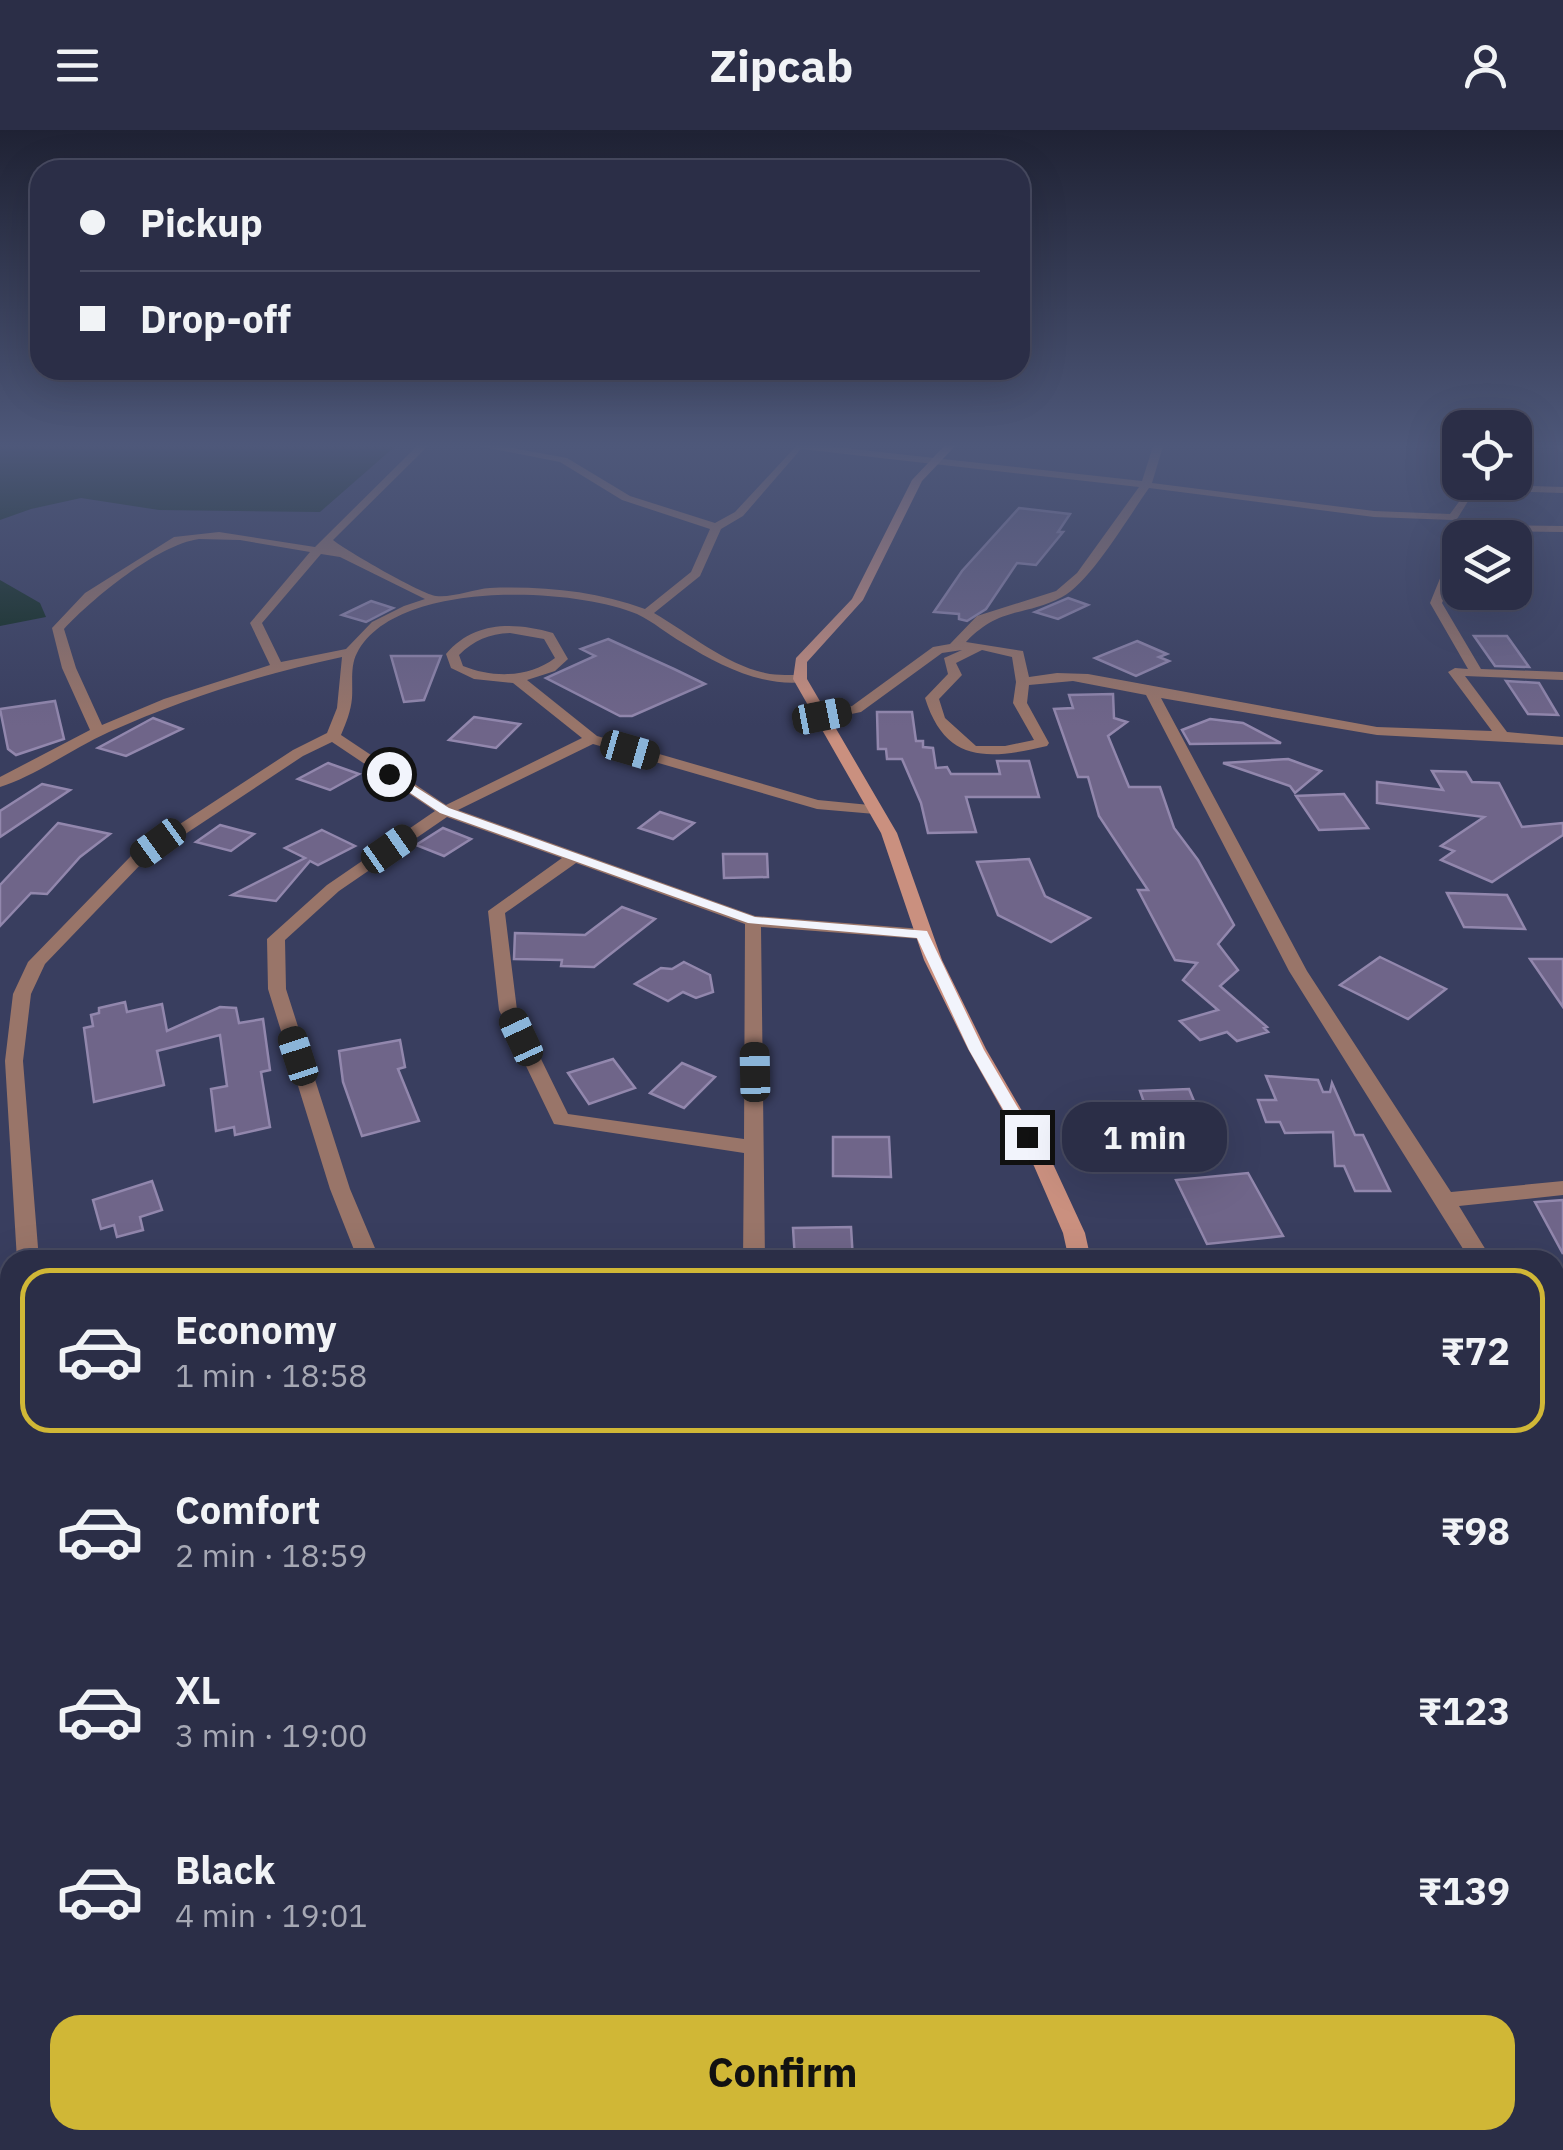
<!DOCTYPE html>
<html lang="en">
<head>
<meta charset="utf-8">
<style>
  body { margin:0; font-family:"IBM Plex Sans",sans-serif; background:#33364e; color:#f1f3f6; height:100vh; display:flex; flex-direction:column; font-size:38px; white-space:nowrap }
  * { box-sizing:border-box; margin:0 }
  p { font-size:32px; color:#a6a8b4 }
  .icon { flex:none; width:55px; height:55px; fill:none; stroke:currentColor; stroke-width:2; stroke-linecap:round; stroke-linejoin:round }
  .map { position:relative; flex:1; overflow:hidden }
  .side { position:absolute; left:0px; top:1120px; width:1565px; height:900px; display:flex; flex-direction:column; background:#2b2e47; border-radius:30px 30px 0 0; box-shadow:0 10px 40px #0002,0 0 0 2px #474a60 }
  .side>* { flex:none }
  .hud { position:absolute; left:30px; top:30px; width:1000px; height:220px; border-radius:30px; box-shadow:0 10px 40px #0002,0 0 0 2px #474a60; display:grid; align-content:center; height:220px; padding:0 50px; background:#2b2e47 }
  .tools { position:absolute; left:1442px; top:280px; display:grid; gap:20px }
  .tools a { display:grid; place-items:center; width:90px; height:90px; border-radius:20px; background:#2b2e47; box-shadow:0 10px 40px #0002,0 0 0 2px #474a60; font-size:50px }
  .end { position:absolute; width:45px; height:45px; margin:-22px; border:12px solid #f2f4fc; background:#111; box-shadow:0 0 0 5px #111 }
  .from { border-radius:50% }
  .bubble { position:absolute; height:70px; border-radius:30px; background:#2b2e47; box-shadow:0 10px 40px #0002,0 0 0 2px #474a60; font-size:32px; font-weight:800; line-height:70px; text-align:center }
  .car { position:absolute; width:30px; height:60px; margin:-30px -15px; border-radius:12px; box-shadow:0 0 8px 2px #0007; background:linear-gradient(#222 24%,#8ab4d8 0 40%,#222 0 76%,#8ab4d8 0 86%,#222 0) }
  .hud b { display:flex; align-items:center; gap:35px; height:95px; font-size:38px }
  .hud b+b { border-top:2px solid #474a60 }
  .hud i { width:25px; height:25px; background:#f1f3f6 }
  ul { padding:18px 0 0; list-style:none }
  li { display:flex; align-items:center; gap:30px; height:165px; margin:0 20px 15px; padding:0 30px; border:5px solid transparent; border-radius:30px }
  li div { flex:1 }
  li b { display:block; font-size:38px }
  li em { font-style:normal; font-weight:800 }
  li.selected { border-color:#d0b736 }
  li>.icon { width:90px; height:90px; stroke-width:1.5 }
  .button { display:flex; gap:20px; margin-top:auto; padding:20px 50px }
  .button a { flex:1; height:115px; border-radius:30px; background:#d0b736; color:#111; font-size:40px; font-weight:800; line-height:115px; text-align:center }
  header { display:flex; justify-content:space-between; align-items:center; height:130px; padding:0 50px; background:#2b2e47; font-size:45px; font-weight:800 }
  .map>svg:first-child { display:block }
  .water { fill:#0e2a1b }
  .building { fill:#6f6589; stroke:#9287ad; stroke-width:2.5 }
  .lines { fill:none; stroke-linecap:round; stroke-linejoin:round }
  .street { fill:#997569; fill-rule:evenodd }
  .secondary { fill:#ca907f; fill-rule:evenodd }
  .route { fill:#f2f4fc }
</style>
</head>
<body>
<header><svg class="icon" aria-label="menu" viewBox="0 0 24 24"><path d="M4 6h16M4 12h16M4 18h16"/></svg>Zipcab<svg class="icon" aria-label="person" viewBox="0 0 24 24"><circle cx="12" cy="8" r="4"/><path d="M4 21q1-7 8-7t8 7"/></svg></header>
<div class="map">
<svg width="1563" height="2020" viewBox="0 0 1563 2020">
  <rect width="100%" height="100%" fill="#393e5f"/>
  <g class="water">
    <polygon points="0,313 399,313 320,382 159,380 81,368 31,379 0,390"/>
    <polygon points="0,450 40,473 46,487 0,496"/>
  </g>
  <g class="building">
    <polygon points="1019,378 1070,384 1058,402 1063,402 1036,435 1017,433 986,479 967,491 959,489 959,484 934,482 962,441"/>
    <polygon points="1068,468 1088,475 1058,489 1035,482"/>
    <polygon points="371,471 393,478 366,492 342,485"/>
    <polygon points="1474,506 1507,506 1529,537 1495,536"/>
    <polygon points="608,509 674,539 705,554 632,586 620,586 546,548 595,526 581,519"/>
    <polygon points="1137,511 1167,524 1159,527 1169,531 1136,546 1095,528"/>
    <polygon points="391,526 441,526 424,570 404,572"/>
    <polygon points="1506,551 1539,553 1558,585 1528,584"/>
    <polygon points="1113,564 1114,588 1127,592 1108,606 1129,657 1160,657 1174,698 1198,730 1234,795 1218,814 1238,840 1220,856 1267,897 1264,898 1268,902 1237,911 1227,902 1200,910 1180,891 1218,880 1183,850 1197,833 1175,830 1138,760 1148,760 1099,686 1088,647 1078,647 1054,579 1073,578 1069,565"/>
    <polygon points="55,571 64,609 16,625 8,619 0,579"/>
    <polygon points="877,582 912,582 916,611 923,611 923,617 933,618 936,638 947,637 951,644 1000,644 997,631 1029,631 1039,667 966,667 976,702 928,703 921,673 902,629 887,629 886,619 878,619"/>
    <polygon points="474,587 520,594 496,618 449,610"/>
    <polygon points="153,588 182,599 126,626 98,618"/>
    <polygon points="1210,589 1243,593 1281,613 1190,614 1182,600"/>
    <polygon points="1288,629 1321,641 1295,663 1290,656 1223,633"/>
    <polygon points="328,633 359,644 330,660 298,649"/>
    <polygon points="1432,641 1466,642 1472,652 1499,653 1522,697 1563,693 1563,705 1492,752 1441,730 1454,721 1441,716 1484,687 1377,673 1377,652 1443,660"/>
    <polygon points="42,654 70,660 0,707 0,681"/>
    <polygon points="1344,664 1368,698 1319,700 1296,666"/>
    <polygon points="660,682 694,693 673,709 639,698"/>
    <polygon points="58,693 110,704 80,727 47,764 31,763 0,796 0,755"/>
    <polygon points="220,695 254,704 231,721 196,712"/>
    <polygon points="443,698 471,709 444,726 416,715"/>
    <polygon points="322,700 355,716 318,735 310,731 276,771 232,765 305,728 285,718"/>
    <polygon points="723,724 767,724 768,747 724,748"/>
    <polygon points="1029,729 1045,766 1090,788 1051,812 998,785 977,732"/>
    <polygon points="1447,763 1507,765 1525,799 1464,797"/>
    <polygon points="622,777 655,789 594,837 561,836 562,830 514,829 515,803 585,805"/>
    <polygon points="1380,827 1446,859 1408,889 1340,855"/>
    <polygon points="1530,829 1563,829 1563,877"/>
    <polygon points="684,832 710,845 713,862 696,868 683,862 668,871 635,854 661,838 672,839"/>
    <polygon points="125,872 127,882 162,874 167,901 220,877 236,878 239,893 263,889 270,940 261,942 270,997 235,1005 234,997 216,1001 211,959 227,956 220,905 157,921 164,955 94,972 84,898 93,896 91,885 99,883 99,878"/>
    <polygon points="400,910 405,937 398,939 419,991 362,1006 343,952 339,921"/>
    <polygon points="613,929 635,958 589,974 568,943"/>
    <polygon points="682,933 715,947 684,978 650,963"/>
    <polygon points="1266,946 1318,950 1323,962 1330,962 1332,953 1355,1005 1363,1005 1390,1061 1355,1061 1344,1036 1335,1036 1333,1002 1285,1003 1280,992 1266,992 1258,970 1276,970"/>
    <polygon points="1189,959 1209,1007 1181,1008 1178,1000 1154,1001 1140,961"/>
    <polygon points="833,1007 889,1007 891,1047 833,1046"/>
    <polygon points="1248,1043 1283,1106 1207,1114 1176,1050"/>
    <polygon points="152,1051 162,1080 140,1087 143,1100 117,1107 114,1095 101,1099 93,1070"/>
    <polygon points="1563,1070 1563,1124 1535,1072"/>
    <polygon points="851,1097 853,1130 795,1130 793,1098"/>
  </g>
  <g class="lines">
    <g class="street">
      <path d="M420,313H431L333,410C345,420 423,465 436,466C452,468 474,459 490,458C543,456 595,461 645,479L691,442L710,399L622,370L560,332L463,313H485L567,328L630,366L715,393L735,382L799,313L1142,351L1154,313H1164L1152,353L1374,381L1450,384L1472,354L1563,357V363L1475,360L1457,389L1453,390L1374,387L1149,358C1129,386 1090,453 1062,467C1024,487 1000,476 966,512L1023,521L1029,547L1057,543L1088,544L1377,597L1492,601L1448,542L1455,538L1468,539L1430,473L1454,414L1460,411V428L1442,473L1481,539L1563,542V550L1465,546L1507,602L1563,607V615L1377,605L1161,568L1307,841L1451,1062L1563,1051V1065L1459,1076L1492,1130H1470L1289,841L1146,565L1073,551L1029,555L1027,573L1049,613L1047,616C990,629 946,635 925,568L948,544L944,528L962,520L942,523L861,582L822,590L815,586L852,576L933,517L950,514L977,486L1056,461L1077,443L1139,357L801,319L743,386L721,399L700,446L654,483C690,504 725,534 765,543C778,546 792,544 805,546V552C761,557 719,535 683,513C667,504 654,492 637,484C573,457 395,449 357,523C350,536 353,554 352,568C351,581 346,593 341,605L446,675L582,608L513,553L474,549L451,538L446,524C474,491 514,492 553,503L568,529L555,541L527,550L597,606L818,670L880,676V682L875,684L817,679L593,614L458,680L755,786L922,799L930,804L922,809L761,797L765,1130H743L744,1023L554,994L499,880L488,781L562,728L447,687L339,761L285,810L286,859L350,1059L380,1130H358L330,1059L268,859L267,809L327,755L435,681L332,612L303,626L143,732L45,834L31,864L23,931L39,1130H17L5,931L13,864L28,832L131,726L293,620L327,603L337,578L342,527C262,544 185,568 109,602C74,618 35,646 0,657V647L90,600L62,538L52,498L85,463L174,407L219,402L315,417ZM199,409L240,410L310,422L250,493L270,535L164,569L102,595L76,538L64,499C93,468 157,415 199,409ZM321,424L340,427L425,469L404,476L372,492L346,519L281,532L262,493ZM510,503L544,509L555,528C529,548 493,548 463,536L459,525C474,510 489,504 510,503ZM982,520L1012,527L1016,552L1013,573L1034,610L1005,616H976L945,588L939,569L962,545L956,533ZM576,733L745,794L744,1009L568,984L517,880L505,783Z"/>
      <polygon points="1550,313 1561,313 1563,323"/>
      <polygon points="1467,395 1563,396 1563,402 1471,401 1469,408 1459,410 1462,398"/>
      <polygon points="1555,1244 1563,1246 1563,1275 1555,1273"/>
      <polygon points="1555,1590 1563,1592 1563,1620 1555,1618"/>
      <polygon points="46,2010 80,2010 82,2020 48,2020"/>
      <polygon points="1391,2010 1426,2010 1430,2020 1395,2020"/>
    </g>
    <g class="secondary">
      <polygon points="947,313 958,313 922,351 863,470 807,532 807,549 897,703 942,830 986,919 1054,1036 1085,1103 1091,1130 1069,1130 1063,1103 1034,1036 968,919 924,830 881,703 793,549 796,528 852,469 912,350"/>
      <rect x="1077" y="2010" width="34" height="10"/>
    </g>
  </g>
  <linearGradient id="sky" x2="0" y2="1"><stop stop-color="#1f2234"/><stop offset="0.53" stop-color="#4e587a"/><stop offset="1" stop-color="#4e587a" stop-opacity="0"/></linearGradient>
  <rect width="1563" height="596" fill="url(#sky)"/>
  <polygon class="route" points="389,640 449,678 755,787 927,801 984,920 1035,1007 1027,1012 1019,1007 969,920 917,808 748,793 440,683 385,646"/>
</svg>
<div class="tools">
<a><svg class="icon" aria-label="locate" viewBox="0 0 24 24"><circle cx="12" cy="12" r="6"/><path d="M12 2v4M12 18v4M2 12h4M18 12h4"/></svg></a>
<a><svg class="icon" aria-label="layers" viewBox="0 0 24 24"><path d="M12 4l9 5-9 5-9-5zM3 14l9 5 9-5"/></svg></a>
</div>
<i class="end from" style="left:389px;top:644px"></i>
<i class="end" style="left:1027px;top:1007px"></i>
<div class="bubble" style="left:1062px;top:972px;width:165px">1 min</div>
<i class="car" style="left:822px;top:586px;rotate:79deg"></i>
<i class="car" style="left:630px;top:620px;rotate:106deg"></i>
<i class="car" style="left:158px;top:713px;rotate:234deg"></i>
<i class="car" style="left:389px;top:719px;rotate:55deg"></i>
<i class="car" style="left:521px;top:907px;rotate:335deg"></i>
<i class="car" style="left:298px;top:926px;rotate:342deg"></i>
<i class="car" style="left:755px;top:942px;rotate:359deg"></i>
<div class="hud">
<b><i class="from"></i>Pickup</b>
<b><i></i>Drop-off</b>
</div>
<section class="side">
<ul>
<li class="selected"><svg class="icon" aria-label="car" viewBox="0 0 24 24"><path d="M5 17H2v-5l4-1 3-4h7l3 4 3 1v5h-3M9 17h6M6 11h13"/><circle cx="7" cy="17" r="2"/><circle cx="17" cy="17" r="2"/></svg><div><b>Economy</b><p>1 min · 18:58</p></div><em>₹72</em></li>
<li><svg class="icon" aria-label="car" viewBox="0 0 24 24"><path d="M5 17H2v-5l4-1 3-4h7l3 4 3 1v5h-3M9 17h6M6 11h13"/><circle cx="7" cy="17" r="2"/><circle cx="17" cy="17" r="2"/></svg><div><b>Comfort</b><p>2 min · 18:59</p></div><em>₹98</em></li>
<li><svg class="icon" aria-label="car" viewBox="0 0 24 24"><path d="M5 17H2v-5l4-1 3-4h7l3 4 3 1v5h-3M9 17h6M6 11h13"/><circle cx="7" cy="17" r="2"/><circle cx="17" cy="17" r="2"/></svg><div><b>XL</b><p>3 min · 19:00</p></div><em>₹123</em></li>
<li><svg class="icon" aria-label="car" viewBox="0 0 24 24"><path d="M5 17H2v-5l4-1 3-4h7l3 4 3 1v5h-3M9 17h6M6 11h13"/><circle cx="7" cy="17" r="2"/><circle cx="17" cy="17" r="2"/></svg><div><b>Black</b><p>4 min · 19:01</p></div><em>₹139</em></li>
</ul>
<div class="button"><a>Confirm</a></div>
</section>
</div>
</body>
</html>
